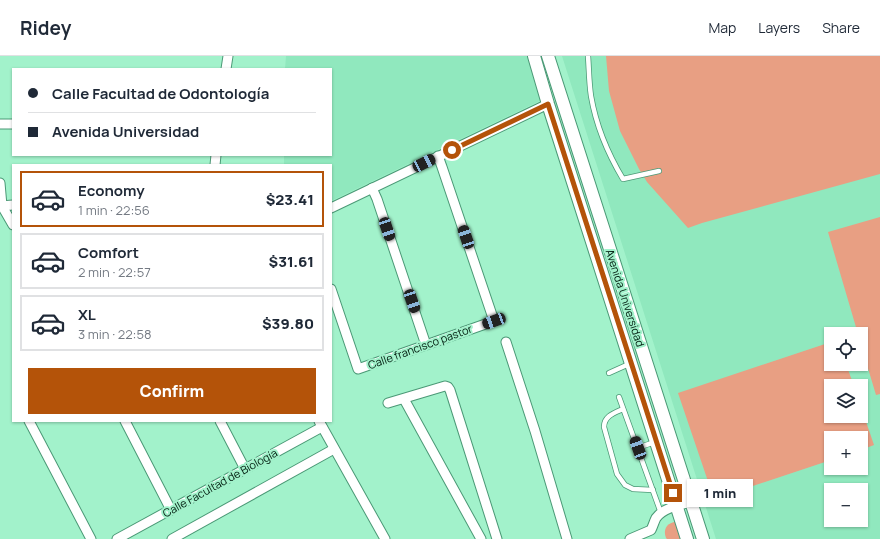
<!DOCTYPE html>
<html lang="en">
<head>
<meta charset="utf-8">
<style>
  body { margin:0; font-family:Manrope,sans-serif; background:#f6f6f7; color:#1f2937; height:100vh; display:flex; flex-direction:column; font-size:15px; white-space:nowrap }
  * { box-sizing:border-box; margin:0 }
  p { font-size:13px; color:#747a83 }
  .icon { flex:none; width:22px; height:22px; fill:none; stroke:currentColor; stroke-width:2; stroke-linecap:round; stroke-linejoin:round }
  .map { position:relative; flex:1; overflow:hidden }
  .drawer { position:absolute; left:12px; top:108px; width:320px; height:258px; display:flex; flex-direction:column; background:#fff; border-radius:0px; box-shadow:0 1px 3px #0004 }
  .drawer>* { flex:none }
  .top-card { position:absolute; left:12px; top:12px; width:320px; height:88px; border-radius:0px; box-shadow:0 1px 3px #0004; display:grid; align-content:center; height:88px; padding:0 16px; background:#fff }
  .tools { position:absolute; left:824px; top:271px; display:grid; gap:8px }
  .tools a { display:grid; place-items:center; width:44px; height:44px; border-radius:0px; background:#fff; box-shadow:0 1px 3px #0004; font-size:20px }
  .end { position:absolute; width:18px; height:18px; margin:-9px; border:5px solid #b45309; background:#fff; box-shadow:0 0 0 2px #fff }
  .from { border-radius:50% }
  .bubble { position:absolute; height:28px; border-radius:0px; background:#fff; box-shadow:0 1px 3px #0004; font-size:13px; font-weight:800; line-height:28px; text-align:center }
  .car { position:absolute; width:12px; height:24px; margin:-12px -6px; border-radius:5px; box-shadow:0 0 3px 1px #0007; background:linear-gradient(#222 24%,#8ab4d8 0 40%,#222 0 76%,#8ab4d8 0 86%,#222 0) }
  .top-card b { display:flex; align-items:center; gap:14px; height:38px; font-size:15px }
  .top-card b+b { border-top:1px solid #e0e1e3 }
  .top-card i { width:10px; height:10px; background:#1f2937 }
  ul { padding:7px 0 0; list-style:none }
  li { display:flex; align-items:center; gap:12px; height:56px; margin:0 8px 6px; padding:0 8px; border:2px solid #e0e1e3; border-radius:0px }
  li div { flex:1 }
  li b { display:block; font-size:15px }
  li em { font-style:normal; font-weight:800 }
  li.current { border-color:#b45309 }
  li>.icon { width:36px; height:36px; stroke-width:1.5 }
  .button { display:flex; gap:8px; margin-top:auto; padding:8px 16px }
  .button a { flex:1; height:46px; border-radius:0px; background:#b45309; color:#fff; font-size:16px; font-weight:800; line-height:46px; text-align:center }
  header { display:flex; align-items:center; gap:24px; box-sizing:border-box; height:56px; padding:0 20px; background:#fff; border-bottom:1px solid #e0e1e3 }
  header strong { font-size:19px }
  nav { display:flex; gap:22px; margin-inline-start:auto; font-size:14px }
  .map>svg:first-child { display:block }
  .built { fill:#90e8be; fill-rule:evenodd }
  .green { fill:#e89f83 }
  .lines { fill:none; stroke-linecap:round; stroke-linejoin:round }
  .service-casing { stroke:#4b9976; stroke-width:6 }
  .minor-casing { stroke:#4b9976; stroke-width:11 }
  .tertiary-casing { stroke:#4b9976; stroke-width:14 }
  .service { stroke:#fff; stroke-width:4.5 }
  .minor { stroke:#fff; stroke-width:9 }
  .tertiary { stroke:#fff; stroke-width:12 }
  .route { stroke:#b45309; stroke-width:5 }
  .labels { text-anchor:middle; stroke-width:4; stroke-linejoin:round; paint-order:stroke }
  .street-label { font-size:11px; fill:#001c0f; stroke:#a2f2cb }
</style>
</head>
<body>
<header>
<strong>Ridey</strong>
<nav><a>Map</a><a>Layers</a><a>Share</a></nav>
</header>
<div class="map">
<svg width="880" height="483" viewBox="0 0 880 483">
  <rect width="100%" height="100%" fill="#a2f2cb"/>
  <g class="built">
    <polygon points="286,0 528,0 542,44 331,145 331,109 284,109 284,99 331,99 331,13 285,13"/>
    <path d="M562,0H880V483H716ZM831,278H861V308H831ZM831,330H861V360H831ZM831,382H861V412H831ZM831,434H861V464H831Z"/>
  </g>
  <g class="green">
    <polygon points="606,0 880,0 880,118 702,167 688,172 647,126 639,113 620,75 609,35"/>
    <polygon points="880,161 880,338 876,339 861,289 861,278 858,278 828,176"/>
    <polygon points="831,286 831,308 846,308 854,330 831,330 831,360 861,360 861,351 874,389 861,394 861,382 831,382 831,404 714,443 678,337"/>
    <path d="M674,466H677L683,483H667L666,482C663,474 666,468 674,466Z"/>
  </g>
  <g class="lines">
    <g class="service-casing">
      <g id="service">
        <path d="M588,0C589,13 589,27 591,40C596,69 608,98 623,123L659,115"/>
        <polyline points="609,317 629,308"/>
        <polyline points="619,341 661,457"/>
        <path d="M623,353C614,357 604,360 604,371L617,418L625,429L633,433L653,434"/>
        <polyline points="637,392 655,386"/>
      </g>
    </g>
    <g class="minor-casing">
      <g id="minor">
        <polyline points="226,13 228,0"/>
        <polyline points="0,68 13,68"/>
        <polyline points="215,109 216,99"/>
        <polyline points="0,127 2,150 13,169"/>
        <polyline points="372,132 377,143 426,289"/>
        <polyline points="0,150 13,149"/>
        <polyline points="331,152 548,48"/>
        <polyline points="331,233 358,313 494,265 442,111 438,100"/>
        <polyline points="506,286 535,375 567,483"/>
        <polyline points="404,343 481,483"/>
        <polyline points="388,347 445,330 448,331 450,334 497,483"/>
        <polyline points="29,365 91,483"/>
        <polyline points="125,365 171,454"/>
        <polyline points="220,365 245,413"/>
        <polyline points="319,365 385,483"/>
        <polyline points="117,483 322,371"/>
        <polyline points="172,483 334,393"/>
        <path d="M630,483L651,474C653,470 654,466 656,462C663,452 679,449 691,446"/>
      </g>
    </g>
    <g class="tertiary-casing">
      <g id="tertiary">
        <polyline points="534,0 548,48 687,483"/>
        <polyline points="548,0 703,483"/>
      </g>
    </g>
    <use href="#service" class="service"/>
    <use href="#minor" class="minor"/>
    <use href="#tertiary" class="tertiary"/>
  </g>
  <g class="lines">
    <polyline class="route" points="452,94 548,48 673,437"/>
  </g>
  <g class="labels">
    <g class="street-label">
      <text transform="translate(625 242) rotate(72)" y="4">Avenida Universidad</text>
      <text transform="translate(420 291) rotate(-20)" y="4">Calle francisco pastor</text>
      <text transform="translate(220 427) rotate(-29)" y="4">Calle Facultad de Biología</text>
    </g>
  </g>
</svg>
<div class="tools">
<a><svg class="icon" aria-label="locate" viewBox="0 0 24 24"><circle cx="12" cy="12" r="6"/><path d="M12 2v4M12 18v4M2 12h4M18 12h4"/></svg></a>
<a><svg class="icon" aria-label="layers" viewBox="0 0 24 24"><path d="M12 4l9 5-9 5-9-5zM3 14l9 5 9-5"/></svg></a>
<a>+</a>
<a>−</a>
</div>
<i class="end from" style="left:452px;top:94px"></i>
<i class="end" style="left:673px;top:437px"></i>
<div class="bubble" style="left:687px;top:423px;width:66px">1 min</div>
<i class="car" style="left:424px;top:107px;rotate:64deg"></i>
<i class="car" style="left:387px;top:173px;rotate:161deg"></i>
<i class="car" style="left:466px;top:181px;rotate:341deg"></i>
<i class="car" style="left:412px;top:245px;rotate:161deg"></i>
<i class="car" style="left:494px;top:265px;rotate:250deg"></i>
<i class="car" style="left:638px;top:392px;rotate:340deg"></i>
<div class="top-card">
<b><i class="from"></i>Calle Facultad de Odontología</b>
<b><i></i>Avenida Universidad</b>
</div>
<section class="drawer">
<ul>
<li class="current"><svg class="icon" aria-label="car" viewBox="0 0 24 24"><path d="M5 17H2v-5l4-1 3-4h7l3 4 3 1v5h-3M9 17h6M6 11h13"/><circle cx="7" cy="17" r="2"/><circle cx="17" cy="17" r="2"/></svg><div><b>Economy</b><p>1 min · 22:56</p></div><em>$23.41</em></li>
<li><svg class="icon" aria-label="car" viewBox="0 0 24 24"><path d="M5 17H2v-5l4-1 3-4h7l3 4 3 1v5h-3M9 17h6M6 11h13"/><circle cx="7" cy="17" r="2"/><circle cx="17" cy="17" r="2"/></svg><div><b>Comfort</b><p>2 min · 22:57</p></div><em>$31.61</em></li>
<li><svg class="icon" aria-label="car" viewBox="0 0 24 24"><path d="M5 17H2v-5l4-1 3-4h7l3 4 3 1v5h-3M9 17h6M6 11h13"/><circle cx="7" cy="17" r="2"/><circle cx="17" cy="17" r="2"/></svg><div><b>XL</b><p>3 min · 22:58</p></div><em>$39.80</em></li>
</ul>
<div class="button"><a>Confirm</a></div>
</section>
</div>
</body>
</html>
